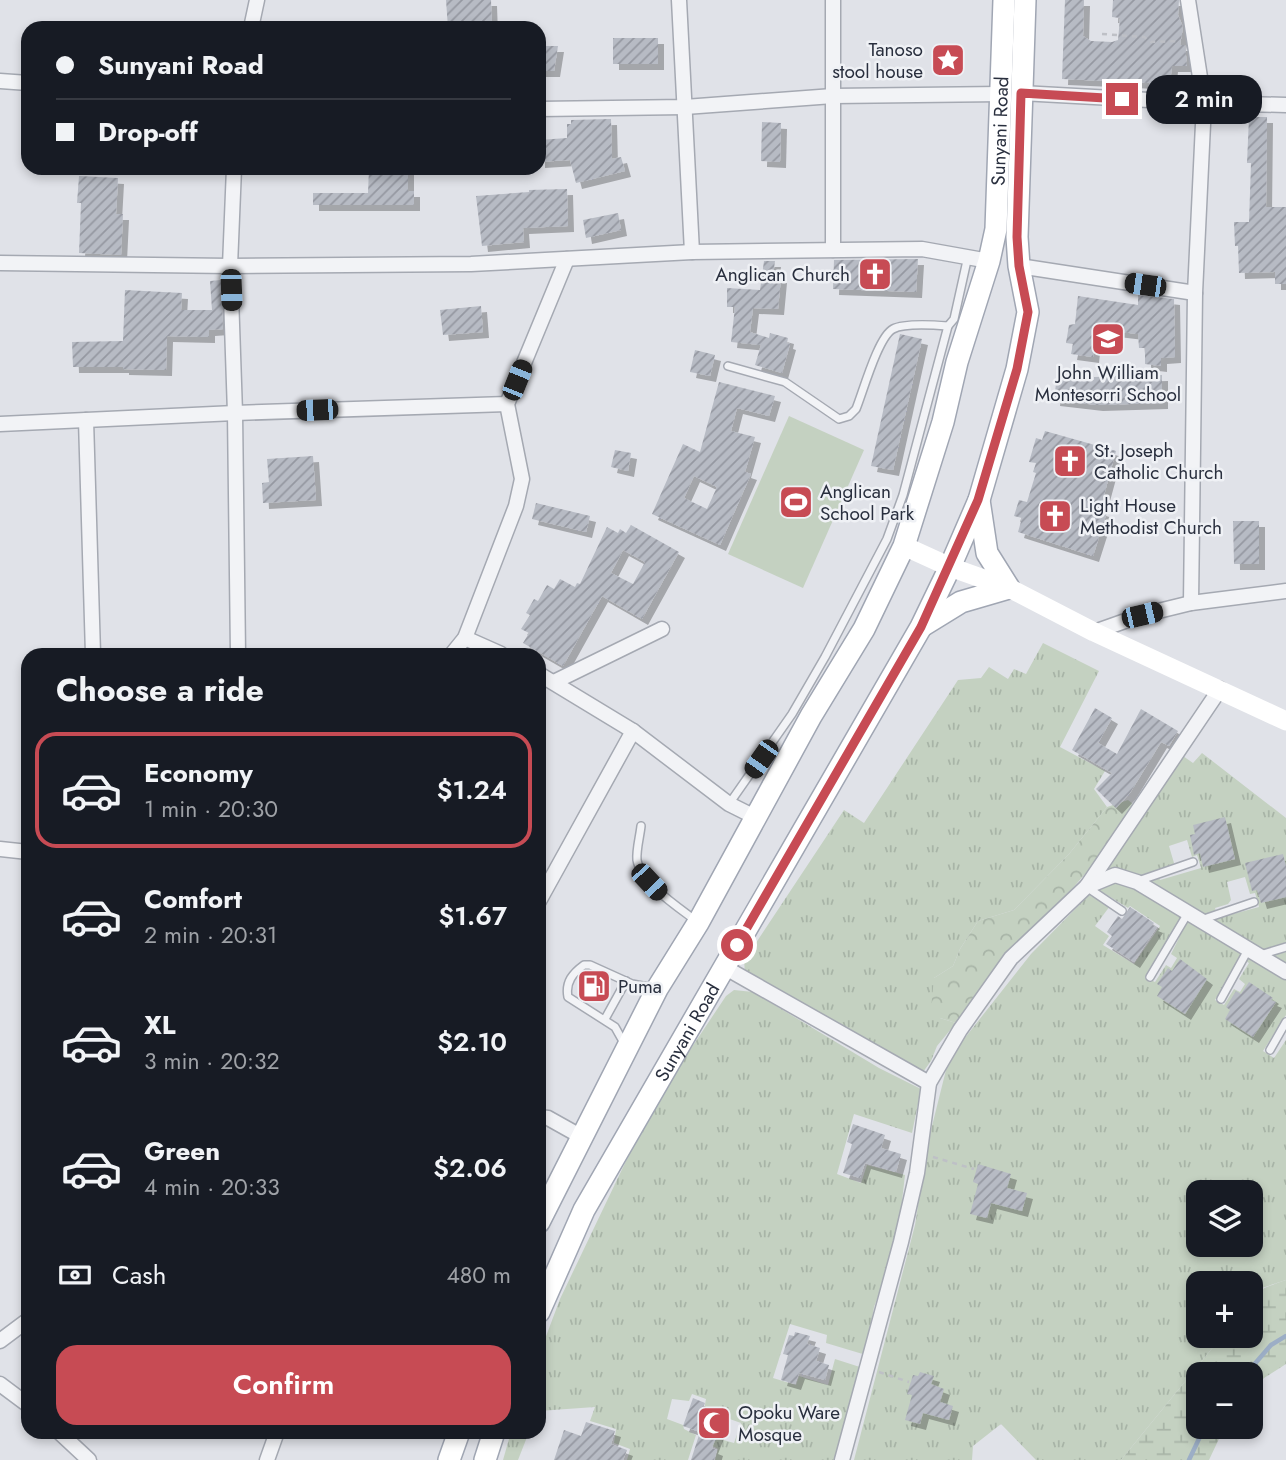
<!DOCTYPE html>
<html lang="en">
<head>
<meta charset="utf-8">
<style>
  body { margin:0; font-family:Jost,sans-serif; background:#242831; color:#f1f3f6; height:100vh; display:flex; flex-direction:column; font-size:26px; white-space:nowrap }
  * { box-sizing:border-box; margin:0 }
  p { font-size:23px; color:#9ea1a6 }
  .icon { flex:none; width:38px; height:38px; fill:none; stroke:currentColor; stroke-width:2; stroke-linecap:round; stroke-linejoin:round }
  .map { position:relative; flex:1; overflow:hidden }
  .sheet { position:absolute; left:21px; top:648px; width:525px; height:791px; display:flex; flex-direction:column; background:#171b24; border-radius:21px; box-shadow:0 4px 10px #0003 }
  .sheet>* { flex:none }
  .top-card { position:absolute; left:21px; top:21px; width:525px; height:154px; border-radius:21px; box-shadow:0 4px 10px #0003; display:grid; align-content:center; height:154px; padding:0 35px; background:#171b24 }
  .tools { position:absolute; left:1186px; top:1180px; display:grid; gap:14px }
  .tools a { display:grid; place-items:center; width:77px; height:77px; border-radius:14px; background:#171b24; box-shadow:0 4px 10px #0003; font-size:35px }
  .end { position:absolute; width:32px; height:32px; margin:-16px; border:9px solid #c74b54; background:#fff; box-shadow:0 0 0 4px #fff }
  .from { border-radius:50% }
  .bubble { position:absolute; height:49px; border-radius:21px; background:#171b24; box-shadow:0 4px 10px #0003; font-size:23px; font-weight:600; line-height:49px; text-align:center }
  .car { position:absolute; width:21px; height:42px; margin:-21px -10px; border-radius:9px; box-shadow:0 0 5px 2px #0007; background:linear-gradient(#222 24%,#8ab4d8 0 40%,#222 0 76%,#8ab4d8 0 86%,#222 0) }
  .top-card b { display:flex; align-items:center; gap:24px; height:66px; font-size:26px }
  .top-card b+b { border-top:2px solid #363941 }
  .top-card i { width:18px; height:18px; background:#f1f3f6 }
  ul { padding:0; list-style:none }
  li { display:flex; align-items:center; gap:21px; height:116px; margin:0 14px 10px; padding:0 21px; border:4px solid transparent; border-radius:21px }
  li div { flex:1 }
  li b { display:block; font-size:26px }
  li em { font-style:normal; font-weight:600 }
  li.on { border-color:#c74b54 }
  li>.icon { width:63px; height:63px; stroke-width:1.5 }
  h2 { padding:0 35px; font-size:32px; line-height:84px }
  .pay { display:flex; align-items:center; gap:18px; height:77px; padding:0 35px; font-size:26px }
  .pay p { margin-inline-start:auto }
  .primary-button { display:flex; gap:14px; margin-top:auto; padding:14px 35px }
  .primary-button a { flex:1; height:80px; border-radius:21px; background:#c74b54; color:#fff; font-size:28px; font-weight:600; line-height:80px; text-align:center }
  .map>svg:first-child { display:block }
  .grass { fill:url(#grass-tufts); fill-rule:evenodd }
  .forest { fill:url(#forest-crowns) }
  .wetland { fill:url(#wetland-marsh) }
  .park { fill:#c4d1c1 }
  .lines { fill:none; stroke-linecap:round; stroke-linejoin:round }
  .stream { stroke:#9caec6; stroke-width:4.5 }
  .building { fill:url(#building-hatch); fill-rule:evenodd; filter:url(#shadow) }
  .lane-casing { stroke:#a5a9b2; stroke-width:10 }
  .street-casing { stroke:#a5a9b2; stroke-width:17 }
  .primary-casing { stroke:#a0a6b3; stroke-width:24 }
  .path { stroke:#bec0c6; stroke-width:2.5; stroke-dasharray:5 5; stroke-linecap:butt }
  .lane { stroke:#f2f3f6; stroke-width:7 }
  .street { stroke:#f2f3f6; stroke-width:14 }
  .secondary { stroke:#fff; stroke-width:19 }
  .primary { stroke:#fff; stroke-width:21 }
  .route { stroke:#c74b54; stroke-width:9 }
  .labels { text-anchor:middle; stroke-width:5; stroke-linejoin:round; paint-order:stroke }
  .poi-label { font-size:19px; fill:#292f3e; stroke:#eff1f5; text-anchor:start }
  .street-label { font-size:19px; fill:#292f3e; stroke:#eff1f5 }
</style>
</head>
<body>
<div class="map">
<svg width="1286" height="1460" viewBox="0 0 1286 1460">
  <defs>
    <pattern id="grass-tufts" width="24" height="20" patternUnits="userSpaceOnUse" patternTransform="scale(1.75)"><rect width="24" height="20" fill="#c4d1c1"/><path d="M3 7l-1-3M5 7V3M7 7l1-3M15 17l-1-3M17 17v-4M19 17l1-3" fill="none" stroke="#a8b4a7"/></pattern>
    <pattern id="forest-crowns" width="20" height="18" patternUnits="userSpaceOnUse" patternTransform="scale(1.75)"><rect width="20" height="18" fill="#c4d1c1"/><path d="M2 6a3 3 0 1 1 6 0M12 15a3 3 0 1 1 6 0" fill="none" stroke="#a8b4a7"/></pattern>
    <pattern id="wetland-marsh" width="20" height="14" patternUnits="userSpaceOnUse" patternTransform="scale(1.75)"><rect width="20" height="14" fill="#c4d1c1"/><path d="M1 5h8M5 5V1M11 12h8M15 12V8" fill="none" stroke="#a8b4a7"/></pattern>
    <pattern id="building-hatch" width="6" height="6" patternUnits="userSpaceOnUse" patternTransform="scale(1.75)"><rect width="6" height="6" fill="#b7bbc4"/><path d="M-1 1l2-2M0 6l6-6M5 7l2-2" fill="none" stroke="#9598a1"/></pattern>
    <filter id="shadow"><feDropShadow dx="6" dy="6" stdDeviation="0" flood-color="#0004"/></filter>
  </defs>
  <rect width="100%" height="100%" fill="#e0e2e8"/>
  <g class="grass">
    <polygon points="1043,643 1099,671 1060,747 1105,771 1094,789 1107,807 1069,854 1014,910 978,921 960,949 953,966 934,978 940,1018 956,1023 937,1046 931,1061 923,1072 745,972 744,961 844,810 864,823 958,680 981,678 989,667 1008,679 1014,669 1026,674"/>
    <path d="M1202,753L1286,818V944L1273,949L1275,954L1286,952V1015L1263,1051L1274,1058L1286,1040V1280L1259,1289L1251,1299V1283H1199V1335H1223L1121,1460H1036L1001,1424L973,1446L972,1460H854L915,1225L928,1142L946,1070L964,1039L1031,954L1089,895L1110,906L1095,926L1109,936L1103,945L1134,964L1160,926L1130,906L1128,908L1099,890L1104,884L1099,875L1183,756L1193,763ZM1187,840L1192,857L1197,855L1201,868L1160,880L1157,870L1172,866L1174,863L1169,846ZM1245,877L1250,894L1255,893L1259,907L1218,918L1215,908L1228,904L1231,900L1227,882ZM1172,934L1179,938L1171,954L1177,958L1171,968L1166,965L1155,982L1145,977ZM1240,958L1249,963L1239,979L1245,984L1240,992L1234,989L1224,1005L1215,1000ZM1199,1192H1251V1244H1199Z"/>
    <polygon points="734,990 753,992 879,1068 921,1089 912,1133 854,1114 837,1174 861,1183 867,1165 905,1175 897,1244 874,1307 866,1355 826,1343 827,1335 790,1324 773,1378 796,1385 799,1376 828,1385 835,1359 863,1368 835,1460 715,1460 718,1449 711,1445 713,1437 734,1443 741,1423 704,1410 706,1399 692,1394 689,1401 672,1399 667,1419 683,1425 684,1429 696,1435 688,1460 627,1460 630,1449 614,1443 616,1429 590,1421 595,1407 539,1411 539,1355 560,1299 637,1138 680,1065 726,996"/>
    <polygon points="511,1432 529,1432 518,1460 503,1460"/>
  </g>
  <polygon class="forest" points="1128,800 1137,807 1105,851 1072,889 1025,937 956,1023 940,1018 931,1009 934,978 953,966 960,949 978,921 1014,910 1069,854 1107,807"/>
  <path class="wetland" d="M1286,1280V1364L1264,1378L1251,1394V1374H1199V1426H1225L1209,1460H1121L1223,1335H1251C1251,1294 1245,1294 1286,1280Z"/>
  <polygon class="park" points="789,416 864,450 803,588 728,554"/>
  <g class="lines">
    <g class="stream">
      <polyline points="1246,1374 1271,1345 1286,1336"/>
      <polyline points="1189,1460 1205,1426"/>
    </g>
  </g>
  <g class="building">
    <polygon points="446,0 491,0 492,28 448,28"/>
    <polygon points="1065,0 1084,0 1083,36 1091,41 1112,42 1118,40 1120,18 1112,17 1113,0 1179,0 1178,15 1183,27 1180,45 1185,45 1187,66 1172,66 1169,91 1149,90 1150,83 1062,79"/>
    <rect x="613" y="38" width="45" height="26"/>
    <polygon points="539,46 558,46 554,71 539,71"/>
    <polygon points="1249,117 1267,117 1266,207 1286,207 1286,284 1275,284 1275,272 1239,273 1238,246 1235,246 1234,222 1249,222 1251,163 1247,163"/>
    <polygon points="611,119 612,159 621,157 625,171 576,183 570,160 539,162 539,140 567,138 567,124 571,124 571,120"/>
    <polygon points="762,122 781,123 780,162 761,161"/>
    <polygon points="369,168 408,168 408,191 414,191 414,205 313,205 313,193 368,193"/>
    <polygon points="79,176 118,178 116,214 123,214 121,255 79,253 81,203 77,203"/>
    <polygon points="567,189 568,226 523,228 524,242 482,246 476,196 529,192 529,190"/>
    <polygon points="618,213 621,230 586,238 583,220"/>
    <polygon points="918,259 916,292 833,289 834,260"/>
    <polygon points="764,261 775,261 773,276 781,277 778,309 753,308 750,332 769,338 770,333 788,338 787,343 790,344 782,373 755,365 761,345 731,342 735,307 727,307 727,288 760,290"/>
    <polygon points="221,280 223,329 209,330 209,337 167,336 166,370 123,369 123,367 73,367 72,342 123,341 125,290 182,293 181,310 212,310 210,281"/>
    <polygon points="1138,295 1174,299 1175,357 1161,358 1161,366 1145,364 1145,348 1139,348 1138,334 1096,329 1093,357 1071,354 1073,344 1066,343 1069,325 1075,324 1078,296 1138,305"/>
    <polygon points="481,306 483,332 443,335 440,310"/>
    <polygon points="900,334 922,339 893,470 871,466"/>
    <polygon points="695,350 715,355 710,376 690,372"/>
    <polygon points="1057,375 1094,380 1094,377 1162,375 1162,403 1097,405 1054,400"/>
    <path d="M719,382L775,396L769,416L737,408L731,431L755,437L745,472L751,474L720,545L652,514L683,444L700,452ZM694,476L717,487L707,509L684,498Z"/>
    <polygon points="1045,431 1116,451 1100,510 1107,512 1093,556 1018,532 1022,518 1014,516 1019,500 1027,502 1036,473 1033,472 1036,463 1029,462 1036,438 1042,440"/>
    <polygon points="615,450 631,453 628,471 611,467"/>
    <polygon points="313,456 316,500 263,503 262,483 269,482 267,459"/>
    <polygon points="536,503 590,516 586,532 532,519"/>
    <polygon points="1233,521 1259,521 1259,564 1234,564"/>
    <path d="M631,525L679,552L642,619L602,596L563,666L523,643L529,633L521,629L530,615L526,613L534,599L538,601L547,585L554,589L560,579L575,587L577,583L580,584L607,527L618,533L620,529L626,533ZM623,550L645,562L633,584L611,573Z"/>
    <polygon points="1095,708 1112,718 1098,743 1117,754 1141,709 1178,731 1169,746 1161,742 1130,793 1116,808 1096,789 1112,773 1072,750"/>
    <polygon points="1225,817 1235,859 1203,867 1200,853 1194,855 1190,835 1195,834 1193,825"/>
    <polygon points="1283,854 1286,866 1286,897 1261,903 1257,890 1252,891 1245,863"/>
    <polygon points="1130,907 1154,923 1152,925 1157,927 1134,962 1106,944 1112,936 1107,932 1118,916 1122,919"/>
    <polygon points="1180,959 1207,979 1185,1014 1157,996 1162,987 1157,984 1168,968 1172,971"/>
    <polygon points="1249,982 1273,998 1271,1000 1276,1002 1253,1037 1225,1019 1230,1010 1226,1007 1236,991 1241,994"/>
    <polygon points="853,1124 885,1135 881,1148 901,1154 896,1172 865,1163 860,1178 843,1173 852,1144 847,1142"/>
    <polygon points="978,1164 1011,1174 1007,1188 1027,1193 1022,1211 991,1203 987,1218 970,1214 978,1184 973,1182"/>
    <polygon points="795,1332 810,1336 807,1344 820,1348 816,1361 829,1365 825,1380 799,1373 795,1384 781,1380 788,1355 783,1354 789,1335 794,1336"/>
    <polygon points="920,1372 934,1376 931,1384 944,1389 940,1402 953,1406 949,1420 923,1413 920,1424 905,1420 912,1395 907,1394 913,1375 918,1376"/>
    <polygon points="693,1398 705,1403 702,1410 724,1417 712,1448 717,1450 714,1460 691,1460 700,1432 683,1426"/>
    <polygon points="586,1422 615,1431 611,1444 627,1450 623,1460 554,1460 564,1430 581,1436"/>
  </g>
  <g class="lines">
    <g class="lane-casing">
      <g id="lane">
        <path d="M728,366L785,382L839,419L849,416L856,409C863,392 878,337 893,329C904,323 935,325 948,326L954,319L968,256"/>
        <polyline points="729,804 792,714 825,657 887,539 903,495 948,326"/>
        <path d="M641,826C640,836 636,850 637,860C641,883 678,907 695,920"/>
        <polyline points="1138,881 1193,862"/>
        <polyline points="1088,888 1122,911"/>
        <polyline points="1201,920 1254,902"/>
        <polyline points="1260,955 1286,947"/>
        <polyline points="1150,977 1188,913"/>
        <polyline points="1221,999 1249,948"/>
        <polyline points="605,1019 626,981"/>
        <path d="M624,1043L615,1027L568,997C565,982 573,973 584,965H590L632,984L653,988"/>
        <polyline points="1270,1050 1286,1022"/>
      </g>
    </g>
    <g class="street-casing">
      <g id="street">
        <polyline points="679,0 692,252"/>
        <polyline points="833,0 833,250"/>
        <polyline points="1188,0 1204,103 1195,293 1191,603"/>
        <polyline points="251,28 257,0"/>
        <polyline points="0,81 28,83"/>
        <polyline points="1021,93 1204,103 1286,105"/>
        <polyline points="539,109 685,107 833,96 1001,94"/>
        <polyline points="234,168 230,266 235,413 238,654"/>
        <polyline points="0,263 230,266 471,264 692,252 922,249 989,261"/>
        <polyline points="1019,266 1195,293"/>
        <polyline points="86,420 93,654"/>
        <polyline points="0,424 235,413 507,404"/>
        <polyline points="1094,632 1142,615 1191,603 1286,591"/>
        <polyline points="465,638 501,654"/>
        <polyline points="452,654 465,638 516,506 522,479 507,404 567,259"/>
        <polyline points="539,674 633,731 729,804 755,817"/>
        <polyline points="554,682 662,629"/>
        <polyline points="0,849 28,852"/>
        <polyline points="1087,886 1220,689"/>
        <polyline points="539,901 633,731"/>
        <polyline points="724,967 929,1083"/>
        <polyline points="539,1117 548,1118 582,1137"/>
        <polyline points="0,1341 28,1320"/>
        <polyline points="0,1384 28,1405"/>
        <polyline points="59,1432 89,1460"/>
        <polyline points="267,1460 277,1432"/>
        <polyline points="842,1460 901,1242 917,1173 929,1083 960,1030 1011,958 1086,887 1115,875 1137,882 1286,972"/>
      </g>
    </g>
    <g class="primary-casing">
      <g id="primary">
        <polyline points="922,626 961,602 1009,588 987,553 979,500"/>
        <path id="s1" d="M539,1222L657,989L698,923L811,716L864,629L904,546L943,422L957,362L989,261L996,229L1004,0"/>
        <path id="s2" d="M539,1312L584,1210L921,627L950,567L979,500L1017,369L1028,312L1019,266L1017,237L1025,0"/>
        <polyline points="449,1460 459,1432"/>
        <polyline points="485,1460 494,1432"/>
      </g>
    </g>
    <g class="path">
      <polyline points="1102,34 1144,37 1151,42 1181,41"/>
      <polyline points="933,1157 974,1169"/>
      <polyline points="879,1372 909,1382"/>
    </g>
    <use href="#lane" class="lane"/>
    <use href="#street" class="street"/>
    <polyline class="secondary" points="904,546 950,567 1009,588 1094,632 1286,721"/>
    <use href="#primary" class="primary"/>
  </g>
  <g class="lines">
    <polyline class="route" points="737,945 921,627 978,500 1017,369 1028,312 1019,266 1017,237 1021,93 1122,99"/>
  </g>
  <defs>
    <g id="sight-square" transform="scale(1.75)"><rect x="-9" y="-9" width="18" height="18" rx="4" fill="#c74b54" stroke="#eff1f5"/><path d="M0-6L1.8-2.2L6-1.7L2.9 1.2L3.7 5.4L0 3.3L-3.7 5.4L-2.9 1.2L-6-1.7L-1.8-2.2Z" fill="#fff"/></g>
    <g id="church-square" transform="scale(1.75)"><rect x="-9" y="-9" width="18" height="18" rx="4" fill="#c74b54" stroke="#eff1f5"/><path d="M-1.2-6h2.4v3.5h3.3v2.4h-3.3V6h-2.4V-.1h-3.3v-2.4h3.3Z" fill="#fff"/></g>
    <g id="school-square" transform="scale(1.75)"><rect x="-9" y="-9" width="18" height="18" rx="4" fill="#c74b54" stroke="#eff1f5"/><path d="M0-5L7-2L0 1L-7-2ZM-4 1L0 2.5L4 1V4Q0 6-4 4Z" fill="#fff"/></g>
    <g id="stadium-square" transform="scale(1.75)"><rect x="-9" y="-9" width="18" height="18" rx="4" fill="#c74b54" stroke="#eff1f5"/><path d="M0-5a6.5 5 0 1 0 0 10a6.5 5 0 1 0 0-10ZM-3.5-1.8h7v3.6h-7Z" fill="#fff"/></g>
    <g id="fuel-square" transform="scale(1.75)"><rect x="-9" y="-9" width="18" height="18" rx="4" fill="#c74b54" stroke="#eff1f5"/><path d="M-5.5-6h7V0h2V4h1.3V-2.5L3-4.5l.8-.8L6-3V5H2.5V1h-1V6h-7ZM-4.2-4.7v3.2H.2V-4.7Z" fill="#fff"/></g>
    <g id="mosque-square" transform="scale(1.75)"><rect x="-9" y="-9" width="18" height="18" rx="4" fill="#c74b54" stroke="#eff1f5"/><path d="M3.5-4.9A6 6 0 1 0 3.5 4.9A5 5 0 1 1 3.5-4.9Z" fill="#fff"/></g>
  </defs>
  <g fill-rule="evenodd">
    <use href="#sight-square" x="948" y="60"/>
    <use href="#church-square" x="875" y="274"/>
    <use href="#school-square" x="1108" y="339"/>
    <use href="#church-square" x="1070" y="461"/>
    <use href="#stadium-square" x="796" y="502"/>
    <use href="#church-square" x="1055" y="516"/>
    <use href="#fuel-square" x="594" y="986"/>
    <use href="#mosque-square" x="714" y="1423"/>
  </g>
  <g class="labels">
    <g class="poi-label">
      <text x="923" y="56" text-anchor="end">Tanoso<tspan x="923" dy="22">stool house</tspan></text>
      <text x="850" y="281" text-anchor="end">Anglican Church</text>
      <text x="1108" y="379" text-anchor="middle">John William<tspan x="1108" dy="22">Montesorri School</tspan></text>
      <text x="1094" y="457">St. Joseph<tspan x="1094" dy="22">Catholic Church</tspan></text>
      <text x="820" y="498">Anglican<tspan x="820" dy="22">School Park</tspan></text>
      <text x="1080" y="512">Light House<tspan x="1080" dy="22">Methodist Church</tspan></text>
      <text x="618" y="993">Puma</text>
      <text x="738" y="1419">Opoku Ware<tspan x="738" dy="22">Mosque</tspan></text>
    </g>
    <g class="street-label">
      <text dy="7" stroke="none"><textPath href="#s1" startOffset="1197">Sunyani Road</textPath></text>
      <text dy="7" stroke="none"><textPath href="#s2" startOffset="317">Sunyani Road</textPath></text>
    </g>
  </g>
</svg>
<div class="tools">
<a><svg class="icon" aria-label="layers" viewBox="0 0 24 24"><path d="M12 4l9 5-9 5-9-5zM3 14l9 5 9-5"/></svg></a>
<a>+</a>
<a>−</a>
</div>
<i class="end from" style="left:737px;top:945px"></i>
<i class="end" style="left:1122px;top:99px"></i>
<div class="bubble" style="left:1146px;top:75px;width:116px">2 min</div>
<i class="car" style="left:1145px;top:285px;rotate:278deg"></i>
<i class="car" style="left:231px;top:290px;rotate:178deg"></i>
<i class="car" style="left:517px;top:380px;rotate:22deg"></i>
<i class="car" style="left:317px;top:410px;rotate:268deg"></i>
<i class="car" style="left:1142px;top:615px;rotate:77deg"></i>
<i class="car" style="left:761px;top:759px;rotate:215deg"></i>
<i class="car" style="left:649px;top:882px;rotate:137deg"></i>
<div class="top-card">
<b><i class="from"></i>Sunyani Road</b>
<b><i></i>Drop-off</b>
</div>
<section class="sheet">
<h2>Choose a ride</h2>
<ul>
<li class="on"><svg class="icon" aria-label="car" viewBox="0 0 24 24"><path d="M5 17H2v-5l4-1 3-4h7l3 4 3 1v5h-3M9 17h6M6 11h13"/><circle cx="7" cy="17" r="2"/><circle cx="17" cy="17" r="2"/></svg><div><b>Economy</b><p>1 min · 20:30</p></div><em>$1.24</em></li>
<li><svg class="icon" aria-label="car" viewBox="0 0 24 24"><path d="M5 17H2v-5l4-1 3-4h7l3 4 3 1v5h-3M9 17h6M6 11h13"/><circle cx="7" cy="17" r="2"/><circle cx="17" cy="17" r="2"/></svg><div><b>Comfort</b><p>2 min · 20:31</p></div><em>$1.67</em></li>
<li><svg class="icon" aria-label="car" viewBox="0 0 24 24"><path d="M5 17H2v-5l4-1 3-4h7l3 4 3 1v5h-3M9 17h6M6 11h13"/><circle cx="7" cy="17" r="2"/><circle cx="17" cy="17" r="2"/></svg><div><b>XL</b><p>3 min · 20:32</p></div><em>$2.10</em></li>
<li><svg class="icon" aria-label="car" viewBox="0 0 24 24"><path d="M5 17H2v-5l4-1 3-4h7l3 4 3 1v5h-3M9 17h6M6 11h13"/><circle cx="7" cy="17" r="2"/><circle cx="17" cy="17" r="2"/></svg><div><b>Green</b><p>4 min · 20:33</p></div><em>$2.06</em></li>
</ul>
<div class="pay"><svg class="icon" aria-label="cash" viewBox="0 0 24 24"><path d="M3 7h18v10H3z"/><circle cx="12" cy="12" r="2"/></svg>Cash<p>480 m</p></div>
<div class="primary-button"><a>Confirm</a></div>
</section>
</div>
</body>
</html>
